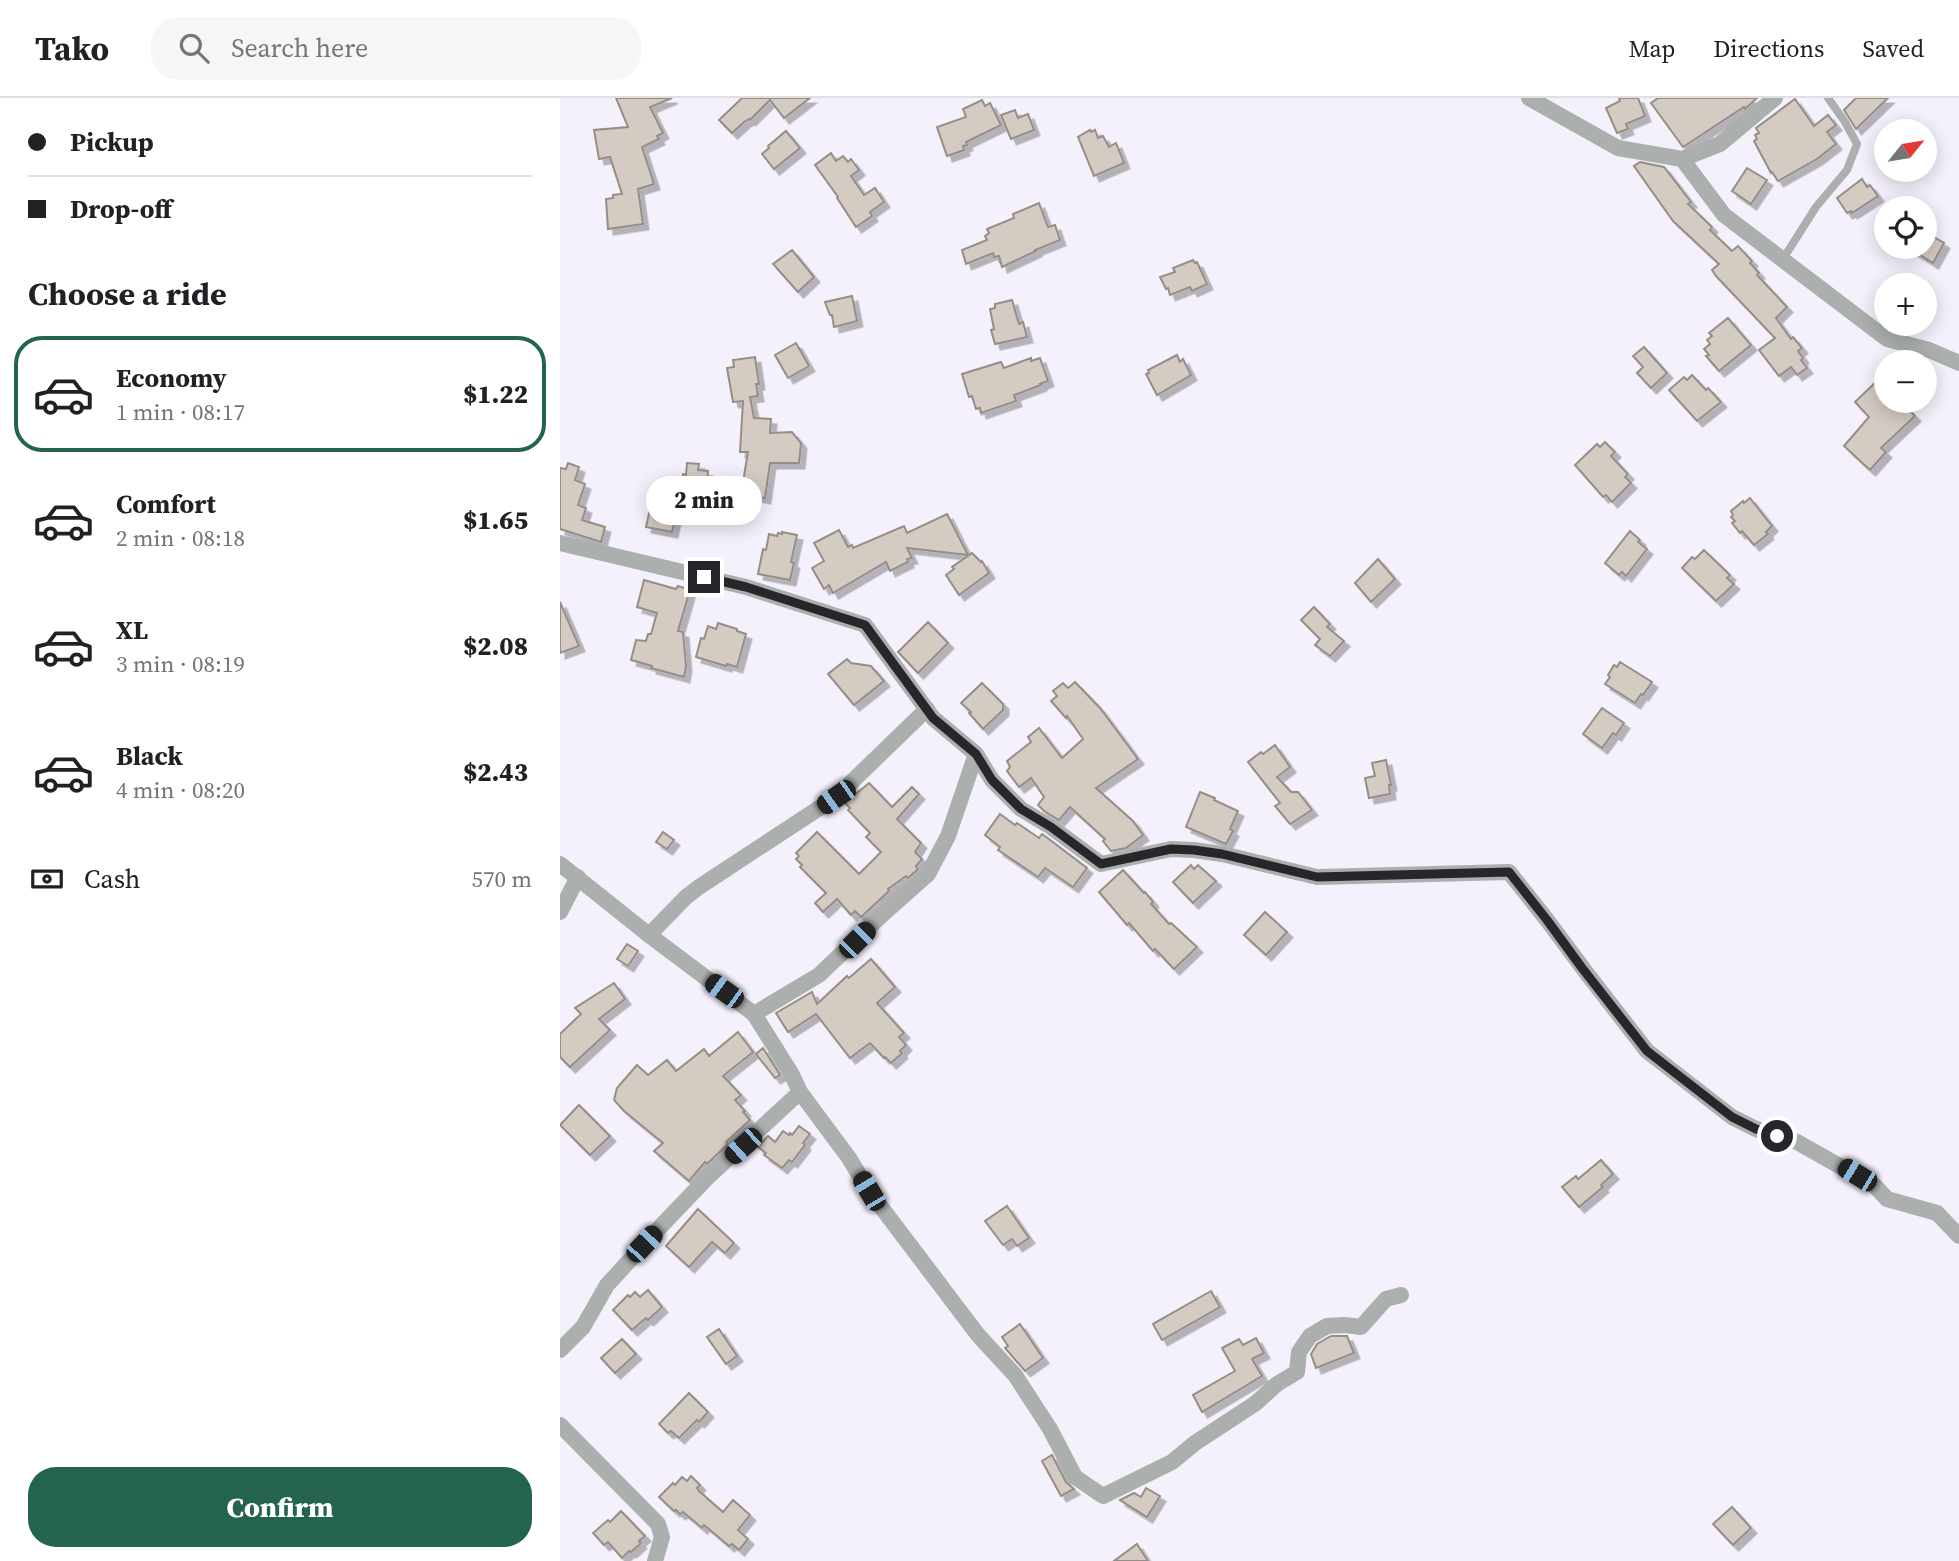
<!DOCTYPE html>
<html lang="en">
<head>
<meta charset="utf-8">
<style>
  body { margin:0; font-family:"Source Serif 4",serif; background:#f6f6f6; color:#202124; height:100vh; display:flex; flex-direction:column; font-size:26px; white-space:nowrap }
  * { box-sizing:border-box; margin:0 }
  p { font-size:23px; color:#757577 }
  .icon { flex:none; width:38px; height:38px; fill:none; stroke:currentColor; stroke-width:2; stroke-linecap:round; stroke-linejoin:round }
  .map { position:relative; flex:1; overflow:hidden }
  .panel { display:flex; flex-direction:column; background:#fff; width:560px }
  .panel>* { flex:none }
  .banner { display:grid; align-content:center; height:154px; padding:0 28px; background:#fff }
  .needle { width:46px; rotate:60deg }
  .fabs { position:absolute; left:1314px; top:21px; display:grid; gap:14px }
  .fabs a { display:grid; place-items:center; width:63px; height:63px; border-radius:50%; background:#fff; box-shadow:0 4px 18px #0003; font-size:35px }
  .end { position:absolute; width:32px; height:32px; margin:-16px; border:9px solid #28262a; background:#fff; box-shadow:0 0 0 4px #fff }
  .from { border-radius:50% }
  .bubble { position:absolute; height:49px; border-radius:24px; background:#fff; box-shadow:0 4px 18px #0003; font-size:23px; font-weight:800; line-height:49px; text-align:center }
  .car { position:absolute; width:21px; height:42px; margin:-21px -10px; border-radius:9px; box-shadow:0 0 5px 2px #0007; background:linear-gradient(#222 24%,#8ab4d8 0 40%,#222 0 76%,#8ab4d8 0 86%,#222 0) }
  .banner b { display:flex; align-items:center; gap:24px; height:66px; font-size:26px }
  .banner b+b { border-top:2px solid #e0e0e0 }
  .banner i { width:18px; height:18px; background:#202124 }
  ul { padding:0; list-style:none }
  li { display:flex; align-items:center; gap:21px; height:116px; margin:0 14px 10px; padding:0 14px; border:4px solid transparent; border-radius:28px }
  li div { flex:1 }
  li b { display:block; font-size:26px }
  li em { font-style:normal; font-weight:800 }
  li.active { border-color:#236350 }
  li>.icon { width:63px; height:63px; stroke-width:1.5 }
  h2 { padding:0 28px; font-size:32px; line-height:84px }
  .pay { display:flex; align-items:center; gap:18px; height:77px; padding:0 28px; font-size:26px }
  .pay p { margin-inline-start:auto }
  .cta { display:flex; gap:14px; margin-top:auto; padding:14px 28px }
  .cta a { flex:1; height:80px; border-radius:28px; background:#236350; color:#fff; font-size:28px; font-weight:800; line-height:80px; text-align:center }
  header { display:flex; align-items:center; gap:42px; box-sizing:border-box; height:98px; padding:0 35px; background:#fff; border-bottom:2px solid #e0e0e0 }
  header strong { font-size:33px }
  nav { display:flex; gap:38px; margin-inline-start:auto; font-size:24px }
  .search { width:490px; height:63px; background:#f6f6f6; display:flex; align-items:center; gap:18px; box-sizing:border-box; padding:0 24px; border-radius:28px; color:#757577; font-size:26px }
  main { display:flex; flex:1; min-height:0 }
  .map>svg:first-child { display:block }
  .building { fill:#d4cbc3; stroke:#968e86; stroke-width:2; filter:url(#shadow) }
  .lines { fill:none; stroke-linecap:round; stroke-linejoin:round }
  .service { stroke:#abb0ae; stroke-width:8 }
  .minor { stroke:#abb0ae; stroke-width:16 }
  .route { stroke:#28262a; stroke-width:9 }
</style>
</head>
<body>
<header>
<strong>Tako</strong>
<div class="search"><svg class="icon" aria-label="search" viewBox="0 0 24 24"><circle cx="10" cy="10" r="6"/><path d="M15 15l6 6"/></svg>Search here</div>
<nav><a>Map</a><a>Directions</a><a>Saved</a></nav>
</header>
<main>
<section class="panel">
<div class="banner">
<b><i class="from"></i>Pickup</b>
<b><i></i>Drop-off</b>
</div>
<h2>Choose a ride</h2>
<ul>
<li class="active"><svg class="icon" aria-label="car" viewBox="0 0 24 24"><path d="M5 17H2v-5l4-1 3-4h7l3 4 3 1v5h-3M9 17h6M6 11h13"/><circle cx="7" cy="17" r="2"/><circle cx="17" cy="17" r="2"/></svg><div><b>Economy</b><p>1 min · 08:17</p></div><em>$1.22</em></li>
<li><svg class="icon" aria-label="car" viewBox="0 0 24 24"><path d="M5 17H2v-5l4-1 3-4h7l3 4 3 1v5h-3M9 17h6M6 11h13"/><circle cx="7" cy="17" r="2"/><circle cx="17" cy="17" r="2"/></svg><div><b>Comfort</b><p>2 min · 08:18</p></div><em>$1.65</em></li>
<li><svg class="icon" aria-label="car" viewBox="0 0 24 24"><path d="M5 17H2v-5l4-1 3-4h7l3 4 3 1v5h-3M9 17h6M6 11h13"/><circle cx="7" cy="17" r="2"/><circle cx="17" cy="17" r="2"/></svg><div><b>XL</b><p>3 min · 08:19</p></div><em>$2.08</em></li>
<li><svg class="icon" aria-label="car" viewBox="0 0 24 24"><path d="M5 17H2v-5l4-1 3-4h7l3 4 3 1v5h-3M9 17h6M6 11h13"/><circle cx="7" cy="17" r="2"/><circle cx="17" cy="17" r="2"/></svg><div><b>Black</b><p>4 min · 08:20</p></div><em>$2.43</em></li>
</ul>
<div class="pay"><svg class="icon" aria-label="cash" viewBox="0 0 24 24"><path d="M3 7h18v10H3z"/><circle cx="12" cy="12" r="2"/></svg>Cash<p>570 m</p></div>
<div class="cta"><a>Confirm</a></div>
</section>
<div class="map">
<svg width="1399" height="1463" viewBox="0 0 1399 1463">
  <defs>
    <filter id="shadow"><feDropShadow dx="5.5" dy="5.5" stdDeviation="0" flood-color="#0004"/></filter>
  </defs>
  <rect width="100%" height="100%" fill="#f5f1fc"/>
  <g class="building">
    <polygon points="56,0 112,0 90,9 103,35 97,38 99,41 82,49 94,86 78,91 83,126 48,131 46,101 53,100 53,97 62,96 50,59 39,61 34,32 68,29"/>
    <polygon points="182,0 250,0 224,20 210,2 190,22 189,21 184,24 172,35 159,22"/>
    <polygon points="1059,0 1078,0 1085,18 1066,26 1068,31 1057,35 1046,10 1060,3"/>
    <polygon points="1098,0 1197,0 1185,11 1184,9 1123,49 1091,5"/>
    <polygon points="1296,0 1328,0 1296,31 1284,12"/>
    <polygon points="1235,1 1254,28 1268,17 1276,27 1267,34 1276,46 1257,61 1218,83 1212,74 1211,75 1194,43 1197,41 1195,37 1199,35 1196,30"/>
    <polygon points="422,2 425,8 430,5 441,27 406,44 407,47 403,48 404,52 387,58 377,29 406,19 403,11"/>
    <polygon points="455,12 458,20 468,16 474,32 451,41 441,17"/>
    <polygon points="530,32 531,34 535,32 538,40 543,38 549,49 556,45 564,65 534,78 518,39"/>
    <polygon points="226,33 240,50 214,71 202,56 209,50 208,48"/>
    <polygon points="271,55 276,63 283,58 288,64 291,61 299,72 291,78 304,97 315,90 324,104 310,114 312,118 296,129 277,100 278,99 255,67"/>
    <polygon points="1080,64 1104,69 1131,104 1128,106 1152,129 1150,132 1172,153 1178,148 1192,163 1190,165 1199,175 1197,177 1227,209 1216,220 1231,241 1233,239 1242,250 1238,253 1243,260 1241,262 1247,270 1237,277 1231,269 1219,278 1199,252 1215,240 1156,178 1152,172 1159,166 1113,123 1074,68"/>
    <polygon points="1187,70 1207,82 1191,106 1172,93"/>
    <polygon points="1302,81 1307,89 1310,87 1318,98 1292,115 1291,113 1287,115 1277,100"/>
    <polygon points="479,105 488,129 495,127 500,142 475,152 476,153 442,169 439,158 434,159 433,155 406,166 402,152 427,142 425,138 429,135 427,131 454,120 453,116"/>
    <polygon points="1365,134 1384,145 1373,165 1347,149 1365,149"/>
    <polygon points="232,152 254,179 238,194 213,166"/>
    <polygon points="633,162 635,165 637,164 647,186 632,193 630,189 610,197 608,190 606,191 600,179 615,174 613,170"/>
    <polygon points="292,198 297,223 274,229 272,217 270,217 265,204"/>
    <polygon points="452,202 459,226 463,224 467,239 435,246 431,232 434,231 430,211 435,210 435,206"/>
    <polygon points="1168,220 1191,247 1159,273 1146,258 1149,257 1144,251 1150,246 1147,242 1152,238 1149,235"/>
    <polygon points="236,245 249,268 228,280 215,257"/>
    <polygon points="1084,249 1107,275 1091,290 1077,275 1083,269 1073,258"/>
    <polygon points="617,257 620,264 623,261 631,277 597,297 586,276 589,275 588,272"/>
    <polygon points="195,259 199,286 196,286 198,298 190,299 194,320 211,321 210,335 232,334 241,345 239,365 210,365 205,400 181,396 188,354 180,354 183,303 173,304 167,270 174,269 173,262"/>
    <polygon points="471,260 471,263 480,260 488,283 480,286 481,287 454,297 456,303 421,315 420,310 416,311 412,298 409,299 402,276 441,264 444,270"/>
    <polygon points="1132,277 1146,292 1148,290 1161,304 1137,323 1109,292 1124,279 1127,282"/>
    <polygon points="1318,282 1326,291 1326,303 1340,303 1355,318 1321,350 1326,354 1310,372 1284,348 1309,319 1295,304"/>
    <polygon points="1045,344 1055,354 1051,358 1068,376 1065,379 1071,385 1052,404 1046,397 1043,399 1015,367 1037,346 1040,349"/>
    <polygon points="8,365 19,369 15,382 25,386 18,407 26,410 22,422 45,429 41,444 0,431 0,370 6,371"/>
    <polygon points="127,365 139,366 138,372 148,373 146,403 121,401 123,376 126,377"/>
    <polygon points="1190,400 1212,428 1206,434 1208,436 1194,447 1182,433 1180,435 1172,425 1175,423 1171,419 1173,417 1171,413 1183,403 1184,405"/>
    <polygon points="92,402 118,408 112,434 86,429"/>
    <polygon points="387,416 408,457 347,450 352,460 347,461 348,464 330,473 326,464 273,495 269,487 264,491 252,470 264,463 254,445 279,432 288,449 292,447 293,450 344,428 347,435"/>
    <polygon points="1070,433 1080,442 1078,444 1087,451 1066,478 1062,474 1059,477 1045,465"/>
    <polygon points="222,434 237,437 231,464 234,465 230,482 198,476 203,451 206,452 209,436 217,438 218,435 222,436"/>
    <polygon points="1144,452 1170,477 1167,480 1174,486 1156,503 1122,470 1132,459 1135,461"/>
    <polygon points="412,455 421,464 422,463 429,475 399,497 386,477 394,471 392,469"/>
    <polygon points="818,461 835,481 811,504 795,485"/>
    <polygon points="84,482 116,491 118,488 130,492 118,533 123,534 126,568 124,579 91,570 92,568 71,562 76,542 86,543 88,536 91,536 97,515 77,509"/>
    <polygon points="0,504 19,548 0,555"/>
    <polygon points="754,509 770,526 767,529 784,543 770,558 755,547 760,541 741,522"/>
    <polygon points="368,524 388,545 358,575 338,554"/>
    <polygon points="158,525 177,531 177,533 186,536 177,569 167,566 166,568 136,559 141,540 144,541 148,528 156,531"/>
    <polygon points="287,561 291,565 311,568 324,583 294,607 268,576"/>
    <polygon points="1060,564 1092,584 1083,597 1081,596 1075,605 1045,586 1050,579 1048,577 1054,567 1057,569"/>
    <polygon points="515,584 540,610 578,661 536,690 573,723 583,737 566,750 551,753 543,743 545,741 510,709 499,722 484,713 478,707 484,699 471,680 459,689 447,673 450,669 447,663 471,644 468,639 479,630 502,660 523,641 507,618 506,620 491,603 497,598 493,593 503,585 508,590"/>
    <polygon points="422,585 443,606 443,612 423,631 409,615 411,614 401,605"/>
    <polygon points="1042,610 1064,625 1056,637 1053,635 1042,650 1023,636"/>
    <polygon points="715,647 730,669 717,679 731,694 738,694 752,712 730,726 715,708 720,705 688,664 701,654 703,656"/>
    <polygon points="826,662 831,687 829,687 830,696 809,700 805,680 815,678 812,665"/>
    <polygon points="309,685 332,709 352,689 359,696 337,721 361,745 355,754 362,761 356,768 358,771 348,780 346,778 328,791 329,793 301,819 295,813 291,817 277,801 263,814 255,805 266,795 240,769 242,767 236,761 239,758 236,755 257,734 299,776 321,754 306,739 310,735 288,712 290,710 285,705"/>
    <polygon points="640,694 655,700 654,702 678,713 670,731 673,733 666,746 626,729"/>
    <polygon points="440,716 455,727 457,725 479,740 482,736 485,738 527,770 513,789 485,770 478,779 438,752 440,749 425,737"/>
    <polygon points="103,734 114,742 107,751 96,744"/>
    <polygon points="631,767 634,771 638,767 656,783 633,805 613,784"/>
    <polygon points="563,772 584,795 585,794 593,804 591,806 609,826 611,825 637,849 614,871 595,851 593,853 569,825 567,827 539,794"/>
    <polygon points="705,814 727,834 706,857 684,837"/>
    <polygon points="67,846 78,853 68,868 57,861"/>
    <polygon points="311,861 335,889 317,905 344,935 339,939 346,947 340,953 342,955 331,965 325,959 324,960 310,945 290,960 256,916 228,934 216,915 252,894 257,906 287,878 289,880"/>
    <polygon points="54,885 65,901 39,921 50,932 10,969 0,959 0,936 21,916 15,910"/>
    <polygon points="178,934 193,954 163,978 181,997 175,1002 185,1013 183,1014 190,1022 166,1044 168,1046 147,1066 145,1064 129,1083 94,1053 103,1045 64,1013 54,1002 57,990 77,967 88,977 107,962 116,973 144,951 149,958"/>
    <polygon points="203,950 220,977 215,980 196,956"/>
    <polygon points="19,1007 50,1038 30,1057 0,1027"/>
    <polygon points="239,1028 250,1036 243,1045 245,1047 232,1064 229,1062 222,1070 204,1057 206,1055 198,1049 208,1038 215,1044 223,1033 229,1037 230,1035 232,1037"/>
    <polygon points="1041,1062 1053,1076 1041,1087 1043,1089 1019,1109 1002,1089 1016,1078 1018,1081"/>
    <polygon points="447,1108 469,1140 457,1148 452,1141 443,1147 425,1123"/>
    <polygon points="138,1111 174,1145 165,1155 152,1144 129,1169 106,1148"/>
    <polygon points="88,1192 102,1209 88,1222 86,1220 72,1232 53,1212 68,1197 70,1199 75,1194 80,1199"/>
    <polygon points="651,1193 660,1209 602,1242 593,1226"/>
    <polygon points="460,1226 483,1260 465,1273 445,1250 448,1248 442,1239"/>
    <polygon points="159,1231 177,1258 166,1266 147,1239"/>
    <polygon points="771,1238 787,1238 794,1255 756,1270 751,1256 757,1246"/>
    <polygon points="696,1240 704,1255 692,1261 702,1278 642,1314 633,1297 675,1273 662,1250 679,1241 683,1247"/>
    <polygon points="62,1241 76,1256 55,1275 41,1260"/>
    <polygon points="129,1295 148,1314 139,1324 137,1322 119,1340 111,1333 108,1335 99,1326"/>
    <polygon points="492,1357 506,1384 514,1391 501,1398 482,1363"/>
    <polygon points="131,1378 140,1387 137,1390 139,1393 163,1414 173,1402 190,1417 178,1432 188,1441 179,1452 172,1446 169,1448 144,1427 142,1430 123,1414 120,1416 116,1412 114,1413 99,1399 113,1385 115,1387 122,1379 127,1383"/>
    <polygon points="586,1390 600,1398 587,1419 560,1402 574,1395 581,1399"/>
    <polygon points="1172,1409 1191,1430 1173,1447 1153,1426"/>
    <polygon points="61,1413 85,1438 79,1443 81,1445 71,1454 69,1453 62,1460 48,1444 44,1447 33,1435 48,1422 50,1424"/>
    <polygon points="577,1446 588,1463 554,1463"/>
  </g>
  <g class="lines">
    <polyline class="service" points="1223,161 1256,109 1287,72 1297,46 1285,24 1268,0"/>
    <g class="minor">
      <polyline points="969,0 1058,50 1122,61 1160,46 1215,0"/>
      <polyline points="1122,61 1164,117 1327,241 1369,252 1399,265"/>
      <polyline points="0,445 186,489 305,527 373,620 416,656 432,682 461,711 491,729 541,766 611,751 634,752 662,756 757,779 949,774 987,822 1028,877 1087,953 1172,1019 1196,1031 1237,1044 1315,1088 1327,1101 1377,1115 1399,1138"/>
      <polyline points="0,766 89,837 194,916 231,975 240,994 289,1060 309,1093 418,1237 455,1277 490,1331 515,1379 543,1398 612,1364 635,1345 696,1305 717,1286 737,1274 739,1254 750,1238 767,1228 785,1227 801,1229 826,1201 841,1197"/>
      <polyline points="0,814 18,779"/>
      <polyline points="89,837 126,799 139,789 276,699 367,611"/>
      <polyline points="194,916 259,877 323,816 368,776 388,738 416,656"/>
      <polyline points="0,1252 23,1229 47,1187 103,1126 146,1081 240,994"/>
      <polyline points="0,1327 98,1426 102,1439 95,1463"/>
    </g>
  </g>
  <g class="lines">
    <polyline class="route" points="144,479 186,489 305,527 373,620 416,656 432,682 461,711 491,729 541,766 611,751 634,752 662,756 757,779 949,774 987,822 1022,870 1087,953 1172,1019 1196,1031 1217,1038"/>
  </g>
</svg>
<div class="fabs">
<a><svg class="needle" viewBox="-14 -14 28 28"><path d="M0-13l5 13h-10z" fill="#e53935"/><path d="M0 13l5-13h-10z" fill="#757577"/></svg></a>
<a><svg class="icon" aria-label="locate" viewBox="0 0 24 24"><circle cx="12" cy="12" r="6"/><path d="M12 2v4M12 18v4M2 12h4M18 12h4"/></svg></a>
<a>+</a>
<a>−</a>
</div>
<i class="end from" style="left:1217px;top:1038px"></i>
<i class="end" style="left:144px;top:479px"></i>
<div class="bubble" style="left:86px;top:378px;width:116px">2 min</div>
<i class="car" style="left:276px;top:699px;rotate:235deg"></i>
<i class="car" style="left:297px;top:842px;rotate:45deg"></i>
<i class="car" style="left:164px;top:893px;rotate:306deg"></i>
<i class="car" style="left:183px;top:1048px;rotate:228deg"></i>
<i class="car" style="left:1297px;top:1077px;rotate:301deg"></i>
<i class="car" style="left:309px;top:1093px;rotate:329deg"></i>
<i class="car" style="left:84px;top:1146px;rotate:43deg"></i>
</div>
</main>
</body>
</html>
